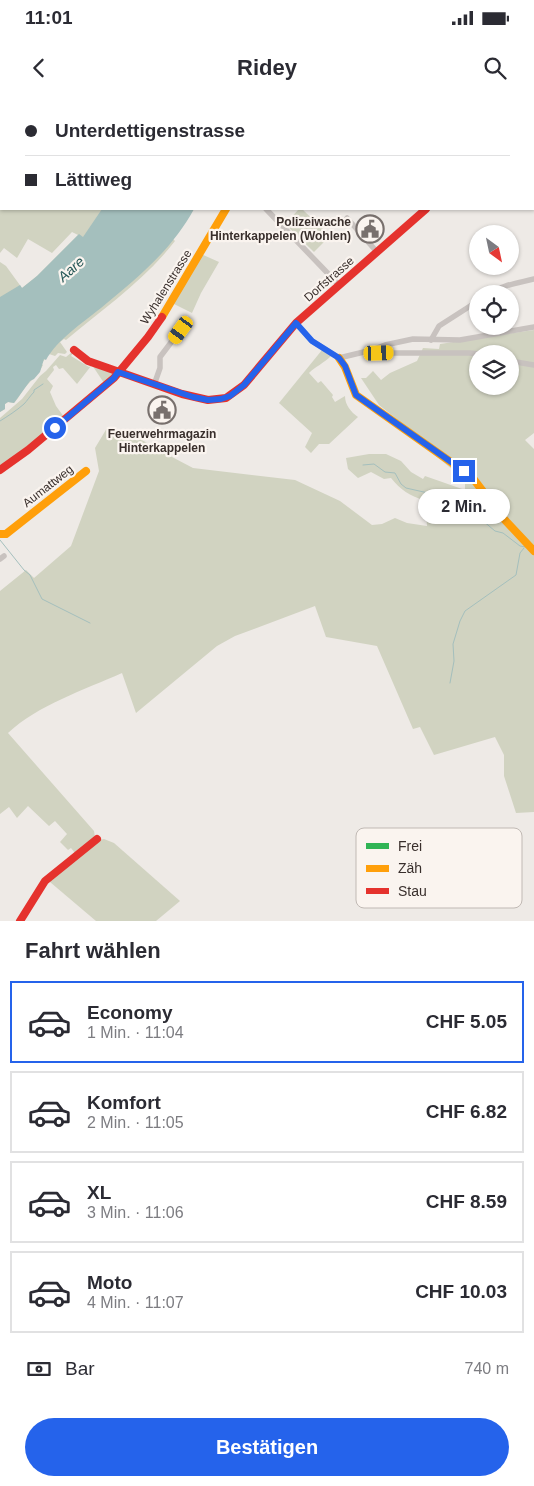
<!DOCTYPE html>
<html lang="de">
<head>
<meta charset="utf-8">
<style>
  body { margin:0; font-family:Arial,sans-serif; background:#f2f2f3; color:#2b2b33; height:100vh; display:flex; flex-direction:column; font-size:19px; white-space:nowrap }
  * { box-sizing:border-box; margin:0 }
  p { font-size:16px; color:#7c7c81 }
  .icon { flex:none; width:28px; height:28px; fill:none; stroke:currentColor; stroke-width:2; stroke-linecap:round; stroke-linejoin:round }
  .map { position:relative; height:821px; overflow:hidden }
  .sheet { display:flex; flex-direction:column; background:#fff; flex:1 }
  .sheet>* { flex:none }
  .banner { position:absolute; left:0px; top:0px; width:535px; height:110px; box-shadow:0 1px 4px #0004; display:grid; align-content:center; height:110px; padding:0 25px; background:#fff }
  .needle { width:32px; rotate:147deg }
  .tools { position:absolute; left:469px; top:125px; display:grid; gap:10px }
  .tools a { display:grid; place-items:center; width:50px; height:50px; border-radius:50%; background:#fff; box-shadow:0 1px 4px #0004; font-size:25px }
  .end { position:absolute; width:22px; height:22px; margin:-11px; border:6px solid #2563eb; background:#fff; box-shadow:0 0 0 2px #fff }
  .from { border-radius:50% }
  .bubble { position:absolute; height:35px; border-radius:18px; background:#fff; box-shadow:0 1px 4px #0004; font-size:16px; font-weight:600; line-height:35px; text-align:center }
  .car { position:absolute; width:15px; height:30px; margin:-15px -8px; border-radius:6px; box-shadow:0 0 4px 1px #0007; background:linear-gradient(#f5c518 24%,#345 0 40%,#f5c518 0 76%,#345 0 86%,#f5c518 0) }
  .banner b { display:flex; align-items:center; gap:18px; height:48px; font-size:19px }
  .banner b+b { border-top:1px solid #e1e1e2 }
  .banner i { width:12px; height:12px; background:#2b2b33 }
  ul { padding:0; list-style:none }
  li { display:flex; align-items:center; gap:15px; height:82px; margin:0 10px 8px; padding:0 15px; border:2px solid #e1e1e2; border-radius:0px }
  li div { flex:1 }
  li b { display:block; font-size:19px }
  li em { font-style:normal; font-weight:600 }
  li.current { border-color:#2563eb }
  li>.icon { width:45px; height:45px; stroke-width:1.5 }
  h2 { padding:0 25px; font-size:22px; line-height:60px }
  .pay { display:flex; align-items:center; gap:12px; height:55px; padding:0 25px; font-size:19px }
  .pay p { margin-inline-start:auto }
  .cta { display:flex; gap:10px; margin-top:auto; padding:10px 25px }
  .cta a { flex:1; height:58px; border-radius:30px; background:#2563eb; color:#fff; font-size:20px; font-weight:600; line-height:58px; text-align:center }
  .status { display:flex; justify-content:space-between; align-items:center; height:35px; padding:0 25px; background:#fff; direction:ltr }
  .status svg { height:14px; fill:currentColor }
  header { display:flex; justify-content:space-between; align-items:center; height:65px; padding:0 25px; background:#fff; font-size:22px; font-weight:600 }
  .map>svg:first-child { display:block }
  .green { fill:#d1d3c1; fill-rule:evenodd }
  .water { fill:#a4bfbd }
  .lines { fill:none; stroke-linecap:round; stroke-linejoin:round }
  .stream { stroke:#a4bfbd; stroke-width:1 }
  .street { stroke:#c8c2bf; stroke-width:5.5 }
  .fast { stroke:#30b455; stroke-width:8 }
  .slow { stroke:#ff9f0a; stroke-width:8 }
  .jam { stroke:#e5322d; stroke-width:8 }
  .route { stroke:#2563eb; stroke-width:6 }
  .labels { text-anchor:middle; stroke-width:4.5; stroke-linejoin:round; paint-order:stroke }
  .poi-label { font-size:12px; font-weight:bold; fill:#392f2c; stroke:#faf4ef; text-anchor:end }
  .street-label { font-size:12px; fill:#392f2c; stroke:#faf4ef }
  .water-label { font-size:14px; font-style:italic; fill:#255756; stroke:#faf4ef }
  .key { fill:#faf4ef; stroke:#c0b9b4; stroke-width:1 }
  .key-label { font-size:14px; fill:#392f2c }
</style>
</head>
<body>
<div class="status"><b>11:01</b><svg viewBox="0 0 49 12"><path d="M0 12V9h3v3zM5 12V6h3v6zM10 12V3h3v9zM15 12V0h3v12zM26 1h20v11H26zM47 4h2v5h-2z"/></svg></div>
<header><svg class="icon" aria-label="back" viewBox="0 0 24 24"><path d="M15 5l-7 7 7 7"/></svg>Ridey<svg class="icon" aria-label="search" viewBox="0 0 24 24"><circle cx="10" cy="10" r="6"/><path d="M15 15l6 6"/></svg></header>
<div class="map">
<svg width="534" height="821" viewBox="0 0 534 821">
  <rect width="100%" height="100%" fill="#eeeae6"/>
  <g class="green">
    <path d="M0,0L118,1H1V109H194L173,139L175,141C145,180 103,209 66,240L64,239L60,242L67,252L65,254L58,253L55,256L49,254L41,264L43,265C39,273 35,276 30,282C23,288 20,297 14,303L8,302L5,304V309L0,312V162L6,166L22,188L37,176L78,135L72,132L52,153L28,139L17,158L4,148L0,153Z"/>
    <polygon points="299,109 302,109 330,136 314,152 285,124"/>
    <polygon points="201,154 219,162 201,193 192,213 172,203"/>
    <path d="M534,230V333L525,340L534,349V712L516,713L504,676V655L495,637L434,655L420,627L413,629L377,546L326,537L315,506L235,536L217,546L136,613L122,573C84,590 38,605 8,633L94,731L95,737L75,753L71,748L68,750L60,742L67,734L55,721L49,726L28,706L17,718L9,707L0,714V491L26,470L34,478L71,446L99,371L95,348L107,328L127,330L153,347L193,368L295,380L340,401L372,425L382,424L395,418L407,423L427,426L425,400C410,397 400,389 391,378L384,379L371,372L358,378L348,369L346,358L369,354H386L401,361L411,372L423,379L425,376L465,390V380L436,356L413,332L379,305L361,278H366L373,271L381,280L390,273L417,261L423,248L439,249L440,244ZM478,254H510V286H478Z"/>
    <path d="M322,250L331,256C324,263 315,267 309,273L318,283L321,281L333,295L332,297L335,302L345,296C345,305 351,312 358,317L329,344H319L311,353L305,347L312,333L279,303Z"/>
    <polygon points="71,253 73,253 71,256 89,267 91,266 77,284 63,268 59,269 56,265 53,267 54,270 47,279 53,286 50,292 56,306 64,317 0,367 0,318 22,299 40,276 46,271 60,255 66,257"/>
    <polygon points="92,265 112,272 112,277 104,283"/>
    <polygon points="104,739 114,743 180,801 156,821 96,821 50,782 49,781 100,740"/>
  </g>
  <g class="water">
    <polygon points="146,0 236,0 145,1"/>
    <path d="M102,109H194C172,150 136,179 101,208C82,223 57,240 46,260L44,259L40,272L34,279L30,281L14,303L8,302L5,304V309L0,312V197L20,185L22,188L37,176L79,134L83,137Z"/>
  </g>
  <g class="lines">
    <g class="stream">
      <path d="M0,321C8,316 16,311 24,304C27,301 30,296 34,292V290L43,284"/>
      <polyline points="363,365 374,364 385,372 395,373 401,384 406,388 437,395 448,403 476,415 495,431 503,433 520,446 526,447"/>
      <polyline points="0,440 24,470 30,475 42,499 90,523"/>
      <polyline points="450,583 454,561 453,544 460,521 465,511 516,475 520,453 524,448"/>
    </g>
    <g class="street">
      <polyline points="394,0 399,1"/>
      <polyline points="266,109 339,185"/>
      <polyline points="347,118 377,152"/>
      <path d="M488,194C502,185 518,183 534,179"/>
      <polyline points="296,223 312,241 339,258 372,250 385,245 413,239 460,240 534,227"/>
      <polyline points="431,240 439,226 478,201"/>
      <polyline points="372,250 379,253 470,253 478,254"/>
      <polyline points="510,261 534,265"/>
      <polyline points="154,285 160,268 160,257 188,220"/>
      <polyline points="0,459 4,456"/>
    </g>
    <polyline class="fast" points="497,0 497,1"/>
    <g class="slow">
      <polyline points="134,0 139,1"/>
      <polyline points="162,217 226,109"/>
      <polyline points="339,258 345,267 356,295 472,377 504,419 534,451"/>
      <polyline points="0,434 6,434 86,371"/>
    </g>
    <g class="jam">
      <polyline points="74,250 88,261 182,294 208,300 226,298 244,285 296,223 426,109"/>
      <polyline points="0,370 28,350 114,278 148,237 162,217"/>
      <polyline points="20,821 45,781 97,739"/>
    </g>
  </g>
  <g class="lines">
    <polyline class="route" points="55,328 114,278 118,272 193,297 208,300 221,299 230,296 244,285 296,223 312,241 339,258 345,266 356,295 464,371"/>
  </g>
  <defs>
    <g id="civic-ring" transform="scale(1.4375)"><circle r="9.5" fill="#faf4ef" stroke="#78706d" stroke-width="1.5"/><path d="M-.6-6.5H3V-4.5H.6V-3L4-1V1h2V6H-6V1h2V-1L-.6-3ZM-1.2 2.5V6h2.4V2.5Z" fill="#78706d"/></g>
  </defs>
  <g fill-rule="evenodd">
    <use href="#civic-ring" x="370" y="129"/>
    <use href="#civic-ring" x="162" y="310"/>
  </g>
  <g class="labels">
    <g class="poi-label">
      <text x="351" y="126">Polizeiwache<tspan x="351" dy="14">Hinterkappelen (Wohlen)</tspan></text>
      <text x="162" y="338" text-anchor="middle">Feuerwehrmagazin<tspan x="162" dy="14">Hinterkappelen</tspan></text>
    </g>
    <g class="street-label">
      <text transform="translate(329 179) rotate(-41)" y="4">Dorfstrasse</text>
      <text transform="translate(166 187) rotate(-58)" y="4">Wyhalenstrasse</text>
      <text transform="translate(48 386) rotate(-38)" y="4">Aumattweg</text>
    </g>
    <g class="water-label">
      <text transform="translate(71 169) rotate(-42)" y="5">Aare</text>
    </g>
  </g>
  <rect x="356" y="728" width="166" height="80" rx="8" class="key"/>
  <rect x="366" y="743" width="23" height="6" fill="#30b455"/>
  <rect x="366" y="765" width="23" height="7" fill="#ff9f0a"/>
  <rect x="366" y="788" width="23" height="6" fill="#e5322d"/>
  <g class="key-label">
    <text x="398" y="751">Frei</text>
    <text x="398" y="773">Zäh</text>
    <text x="398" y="796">Stau</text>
  </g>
</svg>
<div class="tools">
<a><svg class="needle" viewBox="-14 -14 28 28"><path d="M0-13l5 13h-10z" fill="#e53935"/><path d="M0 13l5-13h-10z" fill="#7c7c81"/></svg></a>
<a><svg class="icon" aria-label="locate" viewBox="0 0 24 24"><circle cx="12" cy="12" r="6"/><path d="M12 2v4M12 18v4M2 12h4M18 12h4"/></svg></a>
<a><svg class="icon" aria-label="layers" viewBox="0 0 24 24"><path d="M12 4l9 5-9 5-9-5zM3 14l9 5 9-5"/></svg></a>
</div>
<i class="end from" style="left:55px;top:328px"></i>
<i class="end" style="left:464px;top:371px"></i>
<div class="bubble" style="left:418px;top:389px;width:92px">2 Min.</div>
<i class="car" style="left:181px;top:230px;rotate:216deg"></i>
<i class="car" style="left:379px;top:253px;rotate:88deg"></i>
<div class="banner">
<b><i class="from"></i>Unterdettigenstrasse</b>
<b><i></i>Lättiweg</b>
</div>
</div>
<section class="sheet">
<h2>Fahrt wählen</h2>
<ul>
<li class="current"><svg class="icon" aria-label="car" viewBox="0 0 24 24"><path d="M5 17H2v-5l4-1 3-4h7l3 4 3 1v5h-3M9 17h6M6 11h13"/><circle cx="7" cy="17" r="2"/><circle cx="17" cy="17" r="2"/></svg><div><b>Economy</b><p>1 Min. · 11:04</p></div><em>CHF 5.05</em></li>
<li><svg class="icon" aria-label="car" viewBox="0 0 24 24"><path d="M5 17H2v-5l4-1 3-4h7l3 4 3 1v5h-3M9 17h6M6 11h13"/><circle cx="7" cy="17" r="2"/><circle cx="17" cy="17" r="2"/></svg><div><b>Komfort</b><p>2 Min. · 11:05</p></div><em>CHF 6.82</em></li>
<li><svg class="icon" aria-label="car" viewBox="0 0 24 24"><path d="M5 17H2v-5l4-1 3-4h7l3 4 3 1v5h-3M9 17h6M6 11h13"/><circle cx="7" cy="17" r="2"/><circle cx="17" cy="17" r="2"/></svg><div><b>XL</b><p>3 Min. · 11:06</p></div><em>CHF 8.59</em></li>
<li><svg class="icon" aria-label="car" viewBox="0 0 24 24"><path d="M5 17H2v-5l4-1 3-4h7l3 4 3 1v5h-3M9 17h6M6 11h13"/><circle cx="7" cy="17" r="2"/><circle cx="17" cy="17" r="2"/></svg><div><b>Moto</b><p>4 Min. · 11:07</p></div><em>CHF 10.03</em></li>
</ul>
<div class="pay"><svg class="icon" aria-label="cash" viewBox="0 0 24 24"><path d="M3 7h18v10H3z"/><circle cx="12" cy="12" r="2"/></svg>Bar<p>740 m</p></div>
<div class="cta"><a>Bestätigen</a></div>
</section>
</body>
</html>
